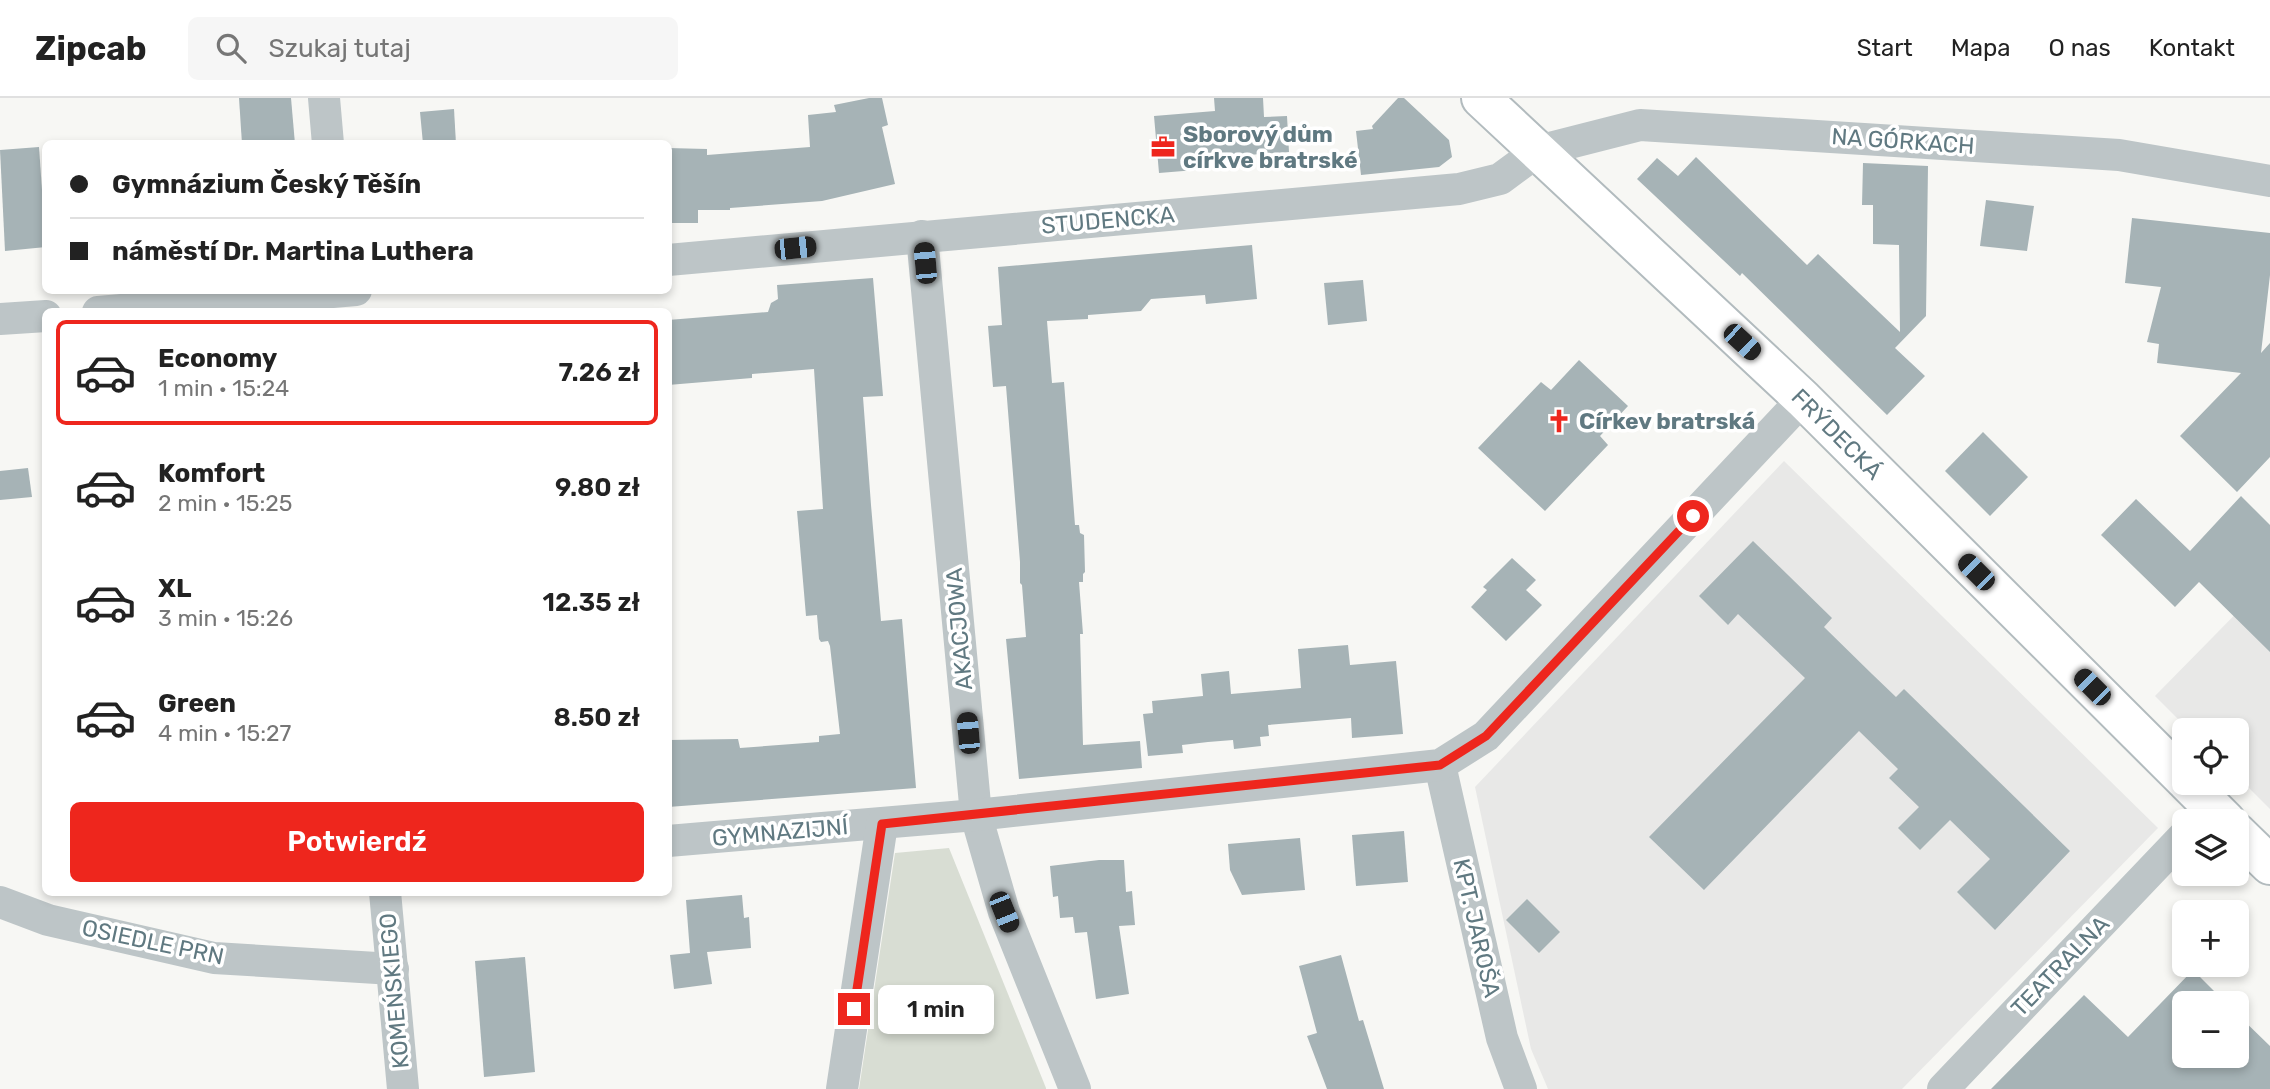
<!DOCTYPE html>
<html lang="pl">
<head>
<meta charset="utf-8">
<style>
  body { margin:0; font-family:Rubik,sans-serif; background:#f6f6f6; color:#222; height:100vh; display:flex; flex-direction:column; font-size:26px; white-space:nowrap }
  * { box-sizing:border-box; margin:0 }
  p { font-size:23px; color:#767676 }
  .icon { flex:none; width:38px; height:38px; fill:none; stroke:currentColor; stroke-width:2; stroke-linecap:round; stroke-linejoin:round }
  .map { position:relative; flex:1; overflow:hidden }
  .sheet { position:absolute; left:42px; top:210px; width:630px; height:588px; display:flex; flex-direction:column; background:#fff; border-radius:10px; box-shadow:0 4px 10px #0003 }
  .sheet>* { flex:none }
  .hud { position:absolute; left:42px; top:42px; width:630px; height:154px; border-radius:10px; box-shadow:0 4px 10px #0003; display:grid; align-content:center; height:154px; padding:0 28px; background:#fff }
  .fabs { position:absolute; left:2172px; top:620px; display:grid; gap:14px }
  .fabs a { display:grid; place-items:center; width:77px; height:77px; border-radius:10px; background:#fff; box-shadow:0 4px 10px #0003; font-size:35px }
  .end { position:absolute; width:32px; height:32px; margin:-16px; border:9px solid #ee261d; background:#fff; box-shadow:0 0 0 4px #fff }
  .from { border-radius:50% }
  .bubble { position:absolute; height:49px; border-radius:10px; background:#fff; box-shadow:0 4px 10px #0003; font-size:23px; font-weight:600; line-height:49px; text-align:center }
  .car { position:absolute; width:21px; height:42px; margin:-21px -10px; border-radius:9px; box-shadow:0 0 5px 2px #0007; background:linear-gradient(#222 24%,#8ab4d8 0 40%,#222 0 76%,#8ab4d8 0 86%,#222 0) }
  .hud b { display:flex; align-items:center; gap:24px; height:66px; font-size:26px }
  .hud b+b { border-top:2px solid #e0e0e0 }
  .hud i { width:18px; height:18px; background:#222 }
  ul { padding:12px 0 0; list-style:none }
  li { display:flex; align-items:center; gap:21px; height:105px; margin:0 14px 10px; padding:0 14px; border:4px solid transparent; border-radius:10px }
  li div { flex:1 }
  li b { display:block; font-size:26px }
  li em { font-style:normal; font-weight:600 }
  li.active { border-color:#ee261d }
  li>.icon { width:63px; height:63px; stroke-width:1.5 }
  .button { display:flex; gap:14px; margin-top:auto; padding:14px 28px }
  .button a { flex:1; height:80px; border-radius:10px; background:#ee261d; color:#fff; font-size:28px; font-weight:600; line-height:80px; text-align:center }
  header { display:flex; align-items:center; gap:42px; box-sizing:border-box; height:98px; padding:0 35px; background:#fff; border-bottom:2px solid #e0e0e0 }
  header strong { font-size:33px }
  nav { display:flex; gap:38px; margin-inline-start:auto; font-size:24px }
  .search { width:490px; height:63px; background:#f6f6f6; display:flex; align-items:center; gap:18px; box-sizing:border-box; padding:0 24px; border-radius:10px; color:#767676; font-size:26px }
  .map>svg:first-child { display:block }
  .built { fill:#e8e8e7 }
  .green { fill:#d8ddd3 }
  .building { fill:#a6b3b6 }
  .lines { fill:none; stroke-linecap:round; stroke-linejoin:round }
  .secondary-casing { stroke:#b2bbbe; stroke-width:42 }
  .minor { stroke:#bdc5c7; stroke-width:32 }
  .secondary { stroke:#fff; stroke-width:38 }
  .route { stroke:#ee261d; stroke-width:9 }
  .labels { text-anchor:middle; stroke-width:7; stroke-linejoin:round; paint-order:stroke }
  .poi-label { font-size:23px; font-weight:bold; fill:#607981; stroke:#fff; text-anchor:start }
  .street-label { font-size:23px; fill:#607981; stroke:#fff }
</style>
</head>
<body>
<header>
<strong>Zipcab</strong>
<div class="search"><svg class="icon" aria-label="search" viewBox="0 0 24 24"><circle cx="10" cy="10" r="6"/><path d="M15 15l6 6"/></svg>Szukaj tutaj</div>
<nav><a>Start</a><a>Mapa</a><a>O nas</a><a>Kontakt</a></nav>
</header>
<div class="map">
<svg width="2270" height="991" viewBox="0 0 2270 991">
  <rect width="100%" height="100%" fill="#f7f7f4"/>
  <g class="built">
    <polygon points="1784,363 2158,730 1902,991 1548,991 1531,951 1475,689"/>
    <polygon points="2270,481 2270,711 2237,678 2236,632 2189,632 2155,598"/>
  </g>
  <polygon class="green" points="949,750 1046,990 1046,991 859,991 895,755"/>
  <g class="building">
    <polygon points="239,0 291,0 295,46 242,46"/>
    <polygon points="869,0 882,0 888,27 882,29 895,86 822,103 730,110 730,112 698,112 698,125 668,125 668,50 707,51 707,57 810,49 808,17 836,14 834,7"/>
    <polygon points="1214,0 1263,0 1264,19 1287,18 1289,54 1220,59 1220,70 1159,75 1154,18 1215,13"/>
    <polygon points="1398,0 1404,0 1449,42 1452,59 1439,69 1361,77 1356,33 1373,31 1372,28"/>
    <polygon points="454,11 456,46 423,46 420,14"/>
    <polygon points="39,49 46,149 5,153 0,52"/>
    <polygon points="1696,59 1807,167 1818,156 1900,234 1899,147 1873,146 1873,107 1862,107 1863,65 1928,68 1926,218 1895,250 1925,278 1887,317 1742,175 1740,178 1637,81 1657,60 1678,78"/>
    <polygon points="1986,102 2034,108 2027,153 1980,148"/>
    <polygon points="2132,120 2270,135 2270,177 2261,255 2270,245 2270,359 2237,394 2180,338 2241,275 2157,265 2159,246 2147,244 2161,189 2125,185"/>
    <polygon points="1252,147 1257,201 1206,206 1205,197 1151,201 1141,213 1088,217 1088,221 1047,223 1052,285 1064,284 1075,427 1079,427 1080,435 1084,437 1085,474 1083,476 1083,484 1079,484 1083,536 1080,536 1083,647 1140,643 1142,670 1019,681 1006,541 1026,539 1022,487 1020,485 1020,464 1006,288 993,289 988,228 1002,227 998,169"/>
    <polygon points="873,180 883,298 863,299 871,407 881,523 902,521 916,690 668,709 668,642 738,641 740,650 819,644 819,638 840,636 830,548 828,543 821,544 819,541 817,517 806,518 797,413 823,411 814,271 752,276 752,280 668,287 668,222 768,214 771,205 778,201 777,187"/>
    <polygon points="1363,182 1367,223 1328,227 1324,185"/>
    <polygon points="1579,262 1628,308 1600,338 1608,347 1545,413 1478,350 1541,284 1551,292"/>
    <polygon points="1983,334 2028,379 1990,418 1945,373"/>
    <polygon points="28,370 32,399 0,402 0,373"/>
    <polygon points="2241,398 2270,427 2270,554 2199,484 2175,509 2101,437 2136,401 2190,453"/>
    <polygon points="1753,443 1832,520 1824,529 1872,576 1896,599 1904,591 2070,753 1995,832 1957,794 1990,761 1950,722 1920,752 1898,730 1919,709 1889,680 1898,671 1859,633 1704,792 1649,739 1805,580 1738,516 1728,527 1699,498"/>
    <polygon points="1512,460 1536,482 1526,492 1542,507 1506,543 1471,509 1487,492 1483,489"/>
    <polygon points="1348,547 1350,567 1396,563 1403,636 1352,640 1351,620 1268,627 1269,638 1260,639 1261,648 1234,651 1233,642 1208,644 1182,647 1183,655 1148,658 1143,616 1153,615 1152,603 1203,598 1201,576 1229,573 1231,596 1301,590 1298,551"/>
    <polygon points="1404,733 1408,784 1356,788 1352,737"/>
    <polygon points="1300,740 1305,792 1242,797 1230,772 1228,746"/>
    <polygon points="1099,762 1124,762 1126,794 1132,793 1135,827 1119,828 1129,896 1096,901 1087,834 1075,835 1073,819 1060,820 1058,798 1053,799 1050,768"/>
    <polygon points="742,797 744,820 749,819 751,850 707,854 712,886 674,891 670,857 690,855 686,802"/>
    <polygon points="1527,801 1560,834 1539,855 1506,822"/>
    <polygon points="1341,857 1359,923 1363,922 1384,991 1327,991 1307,938 1317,935 1299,868"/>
    <polygon points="525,859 535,974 484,979 475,863"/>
    <polygon points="2193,872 2226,905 2184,905 2184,957 2236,957 2236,915 2270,948 2270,991 1991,991 2084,897 2128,939"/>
  </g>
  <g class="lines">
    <g class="secondary-casing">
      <g id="secondary">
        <polyline points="1481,0 1803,301 2184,681"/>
        <polyline points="2187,684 2226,723"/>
        <polyline points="2236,734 2270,767"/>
      </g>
    </g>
    <g class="minor">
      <polyline points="324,0 328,46"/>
      <polyline points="922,138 976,717 1004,814 1075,991"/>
      <polyline points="668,162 1459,91 1500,81 1538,53 1640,27 2119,57 2270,83"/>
      <polyline points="98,214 356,192"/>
      <polyline points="0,221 46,218"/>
      <polyline points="1440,667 1502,940 1521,991"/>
      <polyline points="668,743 976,717 1440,667 1486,638 1803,301"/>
      <polyline points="385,794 403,991"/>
      <polyline points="0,804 48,822 214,860 393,871"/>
      <polyline points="842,991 882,726"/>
      <polyline points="1943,991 2184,738"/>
    </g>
    <use href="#secondary" class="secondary"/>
  </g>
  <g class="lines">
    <polyline class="route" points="854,911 882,726 1440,667 1486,638 1693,418"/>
  </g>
  <defs>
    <g id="office-bare" transform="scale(1.89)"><path d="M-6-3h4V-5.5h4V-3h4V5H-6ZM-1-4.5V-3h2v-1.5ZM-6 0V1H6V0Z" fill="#ee261d" stroke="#fff" stroke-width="2.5" paint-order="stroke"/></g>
    <g id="church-bare" transform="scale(1.89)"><path d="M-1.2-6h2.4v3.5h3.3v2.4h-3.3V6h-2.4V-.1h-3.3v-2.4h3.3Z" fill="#ee261d" stroke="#fff" stroke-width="2.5" paint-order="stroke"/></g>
  </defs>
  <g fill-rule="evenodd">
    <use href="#office-bare" x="1163" y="49"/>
    <use href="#church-bare" x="1559" y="323"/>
  </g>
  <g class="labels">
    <g class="poi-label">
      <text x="1183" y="44">Sborový dům<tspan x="1183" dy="26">církve bratrské</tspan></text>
      <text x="1579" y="331">Církev bratrská</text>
    </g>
    <g class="street-label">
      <text transform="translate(1903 43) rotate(4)" y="8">NA GÓRKACH</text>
      <text transform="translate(1108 122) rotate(-5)" y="8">STUDENCKA</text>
      <text transform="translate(1837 336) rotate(45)" y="8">FRÝDECKÁ</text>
      <text transform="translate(959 531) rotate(-95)" y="8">AKACJOWA</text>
      <text transform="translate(780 734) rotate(-5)" y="8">GYMNAZIJNÍ</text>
      <text transform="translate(1477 830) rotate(77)" y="8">KPT. JAROŠA</text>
      <text transform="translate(153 844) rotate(12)" y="8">OSIEDLE PRN</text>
      <text transform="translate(2060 868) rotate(-46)" y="8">TEATRALNA</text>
      <text transform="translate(394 893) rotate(-95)" y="8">KOMEŃSKIEGO</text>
    </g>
  </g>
</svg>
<div class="fabs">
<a><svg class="icon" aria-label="locate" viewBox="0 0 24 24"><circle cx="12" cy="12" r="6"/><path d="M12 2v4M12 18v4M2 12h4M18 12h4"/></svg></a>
<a><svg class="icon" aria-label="layers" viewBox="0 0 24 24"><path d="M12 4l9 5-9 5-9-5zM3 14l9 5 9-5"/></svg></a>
<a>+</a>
<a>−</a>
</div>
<i class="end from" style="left:1693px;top:418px"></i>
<i class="end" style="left:854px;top:911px"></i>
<div class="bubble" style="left:878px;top:887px;width:116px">1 min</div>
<i class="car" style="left:795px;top:150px;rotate:84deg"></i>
<i class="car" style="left:925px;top:165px;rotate:355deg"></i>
<i class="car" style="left:1742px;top:244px;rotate:133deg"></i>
<i class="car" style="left:1976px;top:474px;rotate:315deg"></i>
<i class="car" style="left:2092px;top:589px;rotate:315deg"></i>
<i class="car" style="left:968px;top:635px;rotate:355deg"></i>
<i class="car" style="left:1004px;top:814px;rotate:158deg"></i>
<div class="hud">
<b><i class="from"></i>Gymnázium Český Těšín</b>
<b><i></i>náměstí Dr. Martina Luthera</b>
</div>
<section class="sheet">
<ul>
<li class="active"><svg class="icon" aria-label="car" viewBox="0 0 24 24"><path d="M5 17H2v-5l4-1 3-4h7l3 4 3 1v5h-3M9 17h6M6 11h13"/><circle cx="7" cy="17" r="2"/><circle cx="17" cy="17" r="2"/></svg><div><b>Economy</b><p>1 min · 15:24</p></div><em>7.26 zł</em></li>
<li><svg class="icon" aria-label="car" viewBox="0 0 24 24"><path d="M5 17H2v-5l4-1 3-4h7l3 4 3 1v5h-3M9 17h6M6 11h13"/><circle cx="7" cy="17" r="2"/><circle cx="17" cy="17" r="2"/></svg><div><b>Komfort</b><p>2 min · 15:25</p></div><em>9.80 zł</em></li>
<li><svg class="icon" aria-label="car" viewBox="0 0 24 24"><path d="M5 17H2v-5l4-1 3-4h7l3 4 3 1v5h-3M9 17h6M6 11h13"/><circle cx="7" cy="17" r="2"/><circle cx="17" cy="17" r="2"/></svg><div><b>XL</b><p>3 min · 15:26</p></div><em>12.35 zł</em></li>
<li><svg class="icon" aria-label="car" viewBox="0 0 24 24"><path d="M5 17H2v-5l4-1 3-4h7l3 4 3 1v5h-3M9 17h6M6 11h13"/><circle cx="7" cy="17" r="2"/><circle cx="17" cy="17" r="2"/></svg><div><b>Green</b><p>4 min · 15:27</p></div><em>8.50 zł</em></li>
</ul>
<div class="button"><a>Potwierdź</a></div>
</section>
</div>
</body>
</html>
